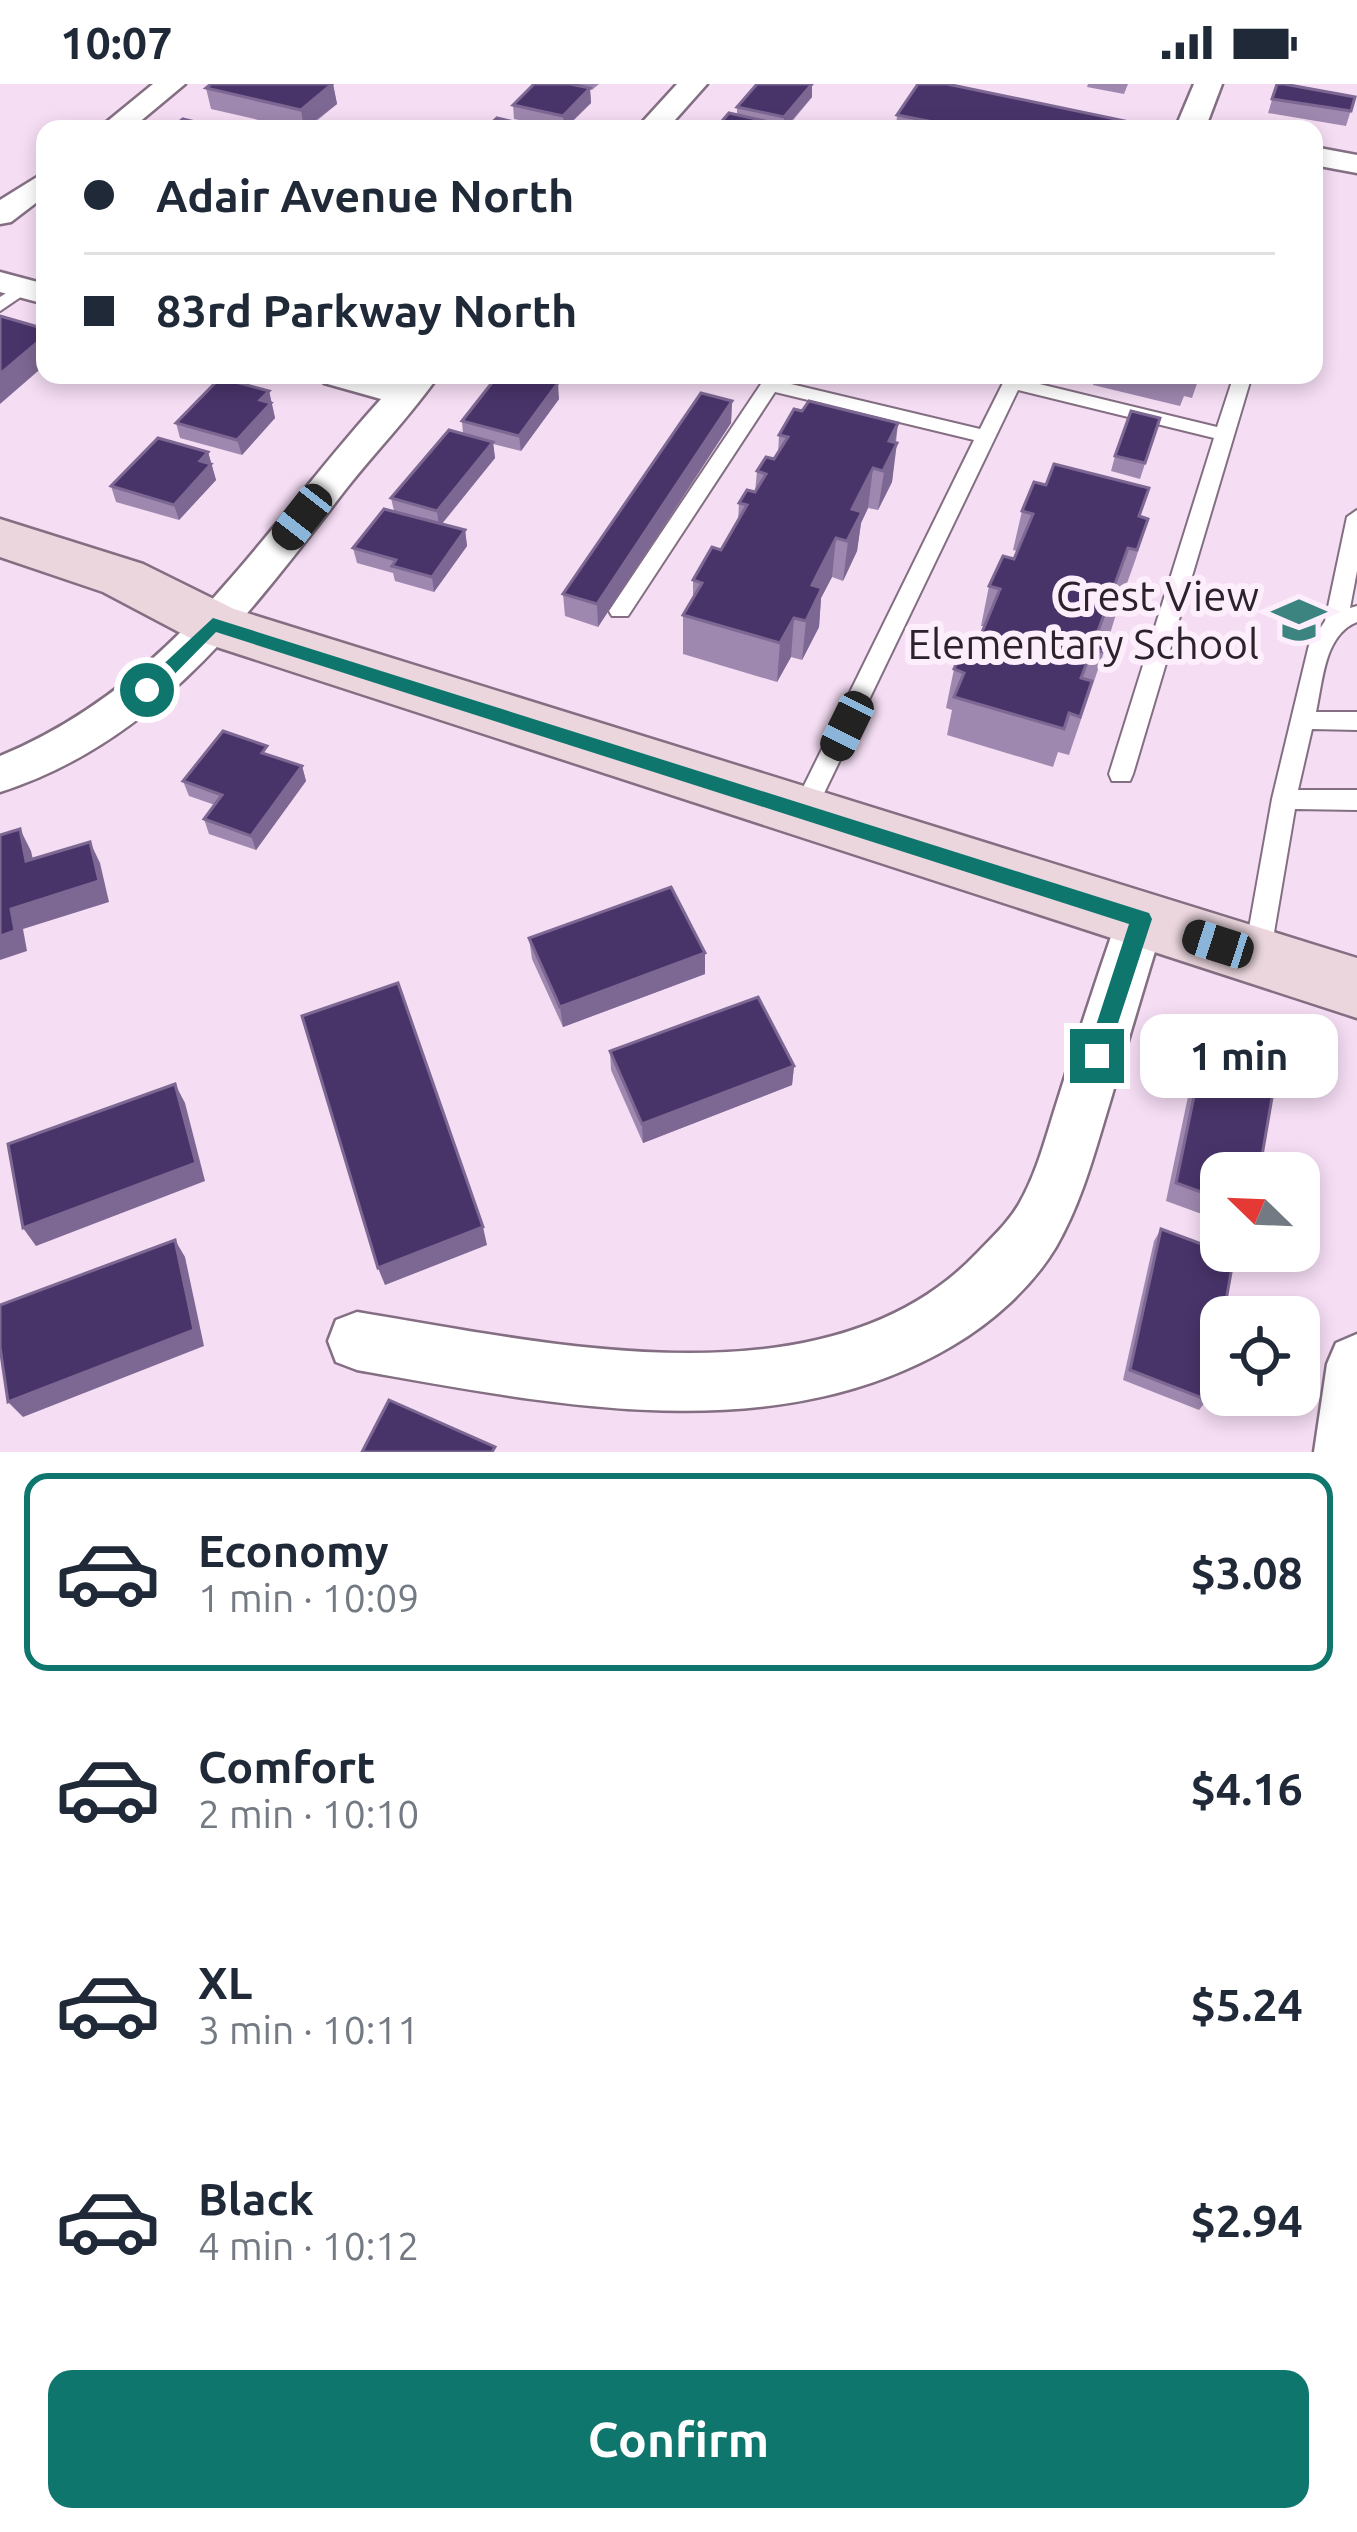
<!DOCTYPE html>
<html lang="en">
<head>
<meta charset="utf-8">
<style>
  body { margin:0; font-family:Ubuntu,sans-serif; background:#f6f6f7; color:#1f2937; height:100vh; display:flex; flex-direction:column; font-size:45px; white-space:nowrap }
  * { box-sizing:border-box; margin:0 }
  p { font-size:39px; color:#747a83 }
  .icon { flex:none; width:66px; height:66px; fill:none; stroke:currentColor; stroke-width:2; stroke-linecap:round; stroke-linejoin:round }
  .map { position:relative; height:1368px; overflow:hidden }
  .panel { display:flex; flex-direction:column; background:#fff; flex:1 }
  .panel>* { flex:none }
  .banner { position:absolute; left:36px; top:36px; width:1287px; height:264px; border-radius:24px; box-shadow:0 6px 18px #0003; display:grid; align-content:center; height:264px; padding:0 48px; background:#fff }
  .needle { width:78px; rotate:293deg }
  .controls { position:absolute; left:1200px; top:1068px; display:grid; gap:24px }
  .controls a { display:grid; place-items:center; width:120px; height:120px; border-radius:24px; background:#fff; box-shadow:0 6px 18px #0003; font-size:60px }
  .end { position:absolute; width:54px; height:54px; margin:-27px; border:15px solid #0f766e; background:#fff; box-shadow:0 0 0 6px #fff }
  .from { border-radius:50% }
  .bubble { position:absolute; height:84px; border-radius:24px; background:#fff; box-shadow:0 6px 18px #0003; font-size:39px; font-weight:700; line-height:84px; text-align:center }
  .car { position:absolute; width:36px; height:72px; margin:-36px -18px; border-radius:15px; box-shadow:0 0 9px 3px #0007; background:linear-gradient(#222 24%,#8ab4d8 0 40%,#222 0 76%,#8ab4d8 0 86%,#222 0) }
  .banner b { display:flex; align-items:center; gap:42px; height:114px; font-size:45px }
  .banner b+b { border-top:3px solid #e0e1e3 }
  .banner i { width:30px; height:30px; background:#1f2937 }
  ul { padding:21px 0 0; list-style:none }
  li { display:flex; align-items:center; gap:36px; height:198px; margin:0 24px 18px; padding:0 24px; border:6px solid transparent; border-radius:24px }
  li div { flex:1 }
  li b { display:block; font-size:45px }
  li em { font-style:normal; font-weight:700 }
  li.current { border-color:#0f766e }
  li>.icon { width:108px; height:108px; stroke-width:1.5 }
  .button { display:flex; gap:24px; margin-top:auto; padding:24px 48px }
  .button a { flex:1; height:138px; border-radius:24px; background:#0f766e; color:#fff; font-size:48px; font-weight:700; line-height:138px; text-align:center }
  .status { display:flex; justify-content:space-between; align-items:center; height:84px; padding:0 60px; background:#fff; direction:ltr }
  .status svg { height:33px; fill:currentColor }
  .map>svg:first-child { display:block }
  .lines { fill:none; stroke-linecap:round; stroke-linejoin:round }
  .service-casing { stroke:#836e82; stroke-width:4 }
  .minor-casing { stroke:#836e82; stroke-width:5 }
  .secondary-casing { stroke:#836e82; stroke-width:5 }
  .service { fill:#fff; fill-rule:evenodd }
  .minor { fill:#fff; fill-rule:evenodd }
  .secondary { fill:#ebd6de; fill-rule:evenodd }
  .wall { fill:#9f88af }
  .shaded-wall { fill:#7d6793 }
  .building { fill:#49346a; stroke:#7d6793; stroke-width:3 }
  .route { fill:#0f766e }
  .labels { text-anchor:middle; stroke-width:12; stroke-linejoin:round; paint-order:stroke }
  .poi-label { font-size:42px; fill:#2b222b; stroke:#fdeefc; text-anchor:end }
</style>
</head>
<body>
<div class="status"><b>10:07</b><svg viewBox="0 0 49 12"><path d="M0 12V9h3v3zM5 12V6h3v6zM10 12V3h3v9zM15 12V0h3v12zM26 1h20v11H26zM47 4h2v5h-2z"/></svg></div>
<div class="map">
<svg width="1357" height="1368" viewBox="0 0 1357 1368">
  <rect width="100%" height="100%" fill="#f5ddf4"/>
  <g class="lines">
    <g class="service-casing">
      <g id="service">
        <polygon points="22,199 31,204 28,208 0,227 0,213"/>
        <polygon points="1007,291 1025,291 1023,296 1217,343 1234,291 1252,291 1133,690 1130,697 1112,697 1109,690 1214,354 1018,306 815,728 812,735 794,735 791,728 974,356 775,308 628,532 612,532 609,527 763,297 770,295 980,345"/>
        <path d="M1357,426V487L1350,524L1357,522V538C1324,551 1323,597 1316,628H1357V646L1312,645L1298,706H1357V726L1295,725L1270,872L1266,880L1257,883L1248,880L1244,872L1272,715L1309,561L1325,537L1347,433Z"/>
      </g>
    </g>
    <g class="minor-casing">
      <g id="minor">
        <polygon points="153,0 185,0 131,45 98,45"/>
        <polygon points="677,0 707,0 667,45 636,45"/>
        <polygon points="1194,0 1222,0 1205,45 1175,45"/>
        <polygon points="1314,63 1357,71 1357,89 1314,81"/>
        <polygon points="45,88 45,112 11,138 0,140 0,116"/>
        <polygon points="0,188 45,200 45,220 0,208"/>
        <path d="M319,291H376L397,297L402,291H439C411,331 376,367 346,405C249,530 157,658 0,708V672C175,600 259,450 381,315L324,299Z"/>
        <path d="M1141,815L1158,821L1165,835C1146,896 1128,957 1110,1018C1095,1067 1082,1118 1056,1163C1032,1203 992,1239 952,1262C772,1368 551,1320 357,1286L336,1278L328,1257L336,1236L357,1228C547,1259 828,1326 977,1169C992,1153 1008,1139 1019,1120C1037,1089 1046,1052 1057,1018C1076,957 1096,896 1117,835L1124,821Z"/>
        <polygon points="1357,1250 1357,1368 1314,1368 1327,1280 1336,1259"/>
      </g>
    </g>
    <g class="secondary-casing">
      <polygon id="secondary" points="0,435 143,480 234,525 1357,874 1357,934 192,555 103,508 0,473"/>
    </g>
    <use href="#service" class="service"/>
    <use href="#minor" class="minor"/>
    <use href="#secondary" class="secondary"/>
  </g>
  <g class="wall">
    <polygon points="333,0 337,20 307,45 298,45 211,25 206,4"/>
    <polygon points="534,0 599,0 592,6 590,6 591,19 565,45 514,35 513,21"/>
    <polygon points="812,0 812,13 786,45 764,43 764,45 715,45 737,31 737,23"/>
    <polygon points="1088,0 1128,0 1124,10 1087,3"/>
    <polygon points="1277,0 1355,13 1346,42 1268,29"/>
    <polygon points="897,31 1125,37 1123,45 896,45"/>
    <polygon points="498,291 561,291 555,298 559,315 521,367 493,360 495,374 442,440 465,446 467,462 434,508 395,497 393,489 357,479 353,464 394,427 391,414 463,350 462,337"/>
    <polygon points="895,291 937,291 933,300"/>
    <polygon points="1095,291 1200,291 1192,314 1184,312 1180,322 1093,301"/>
    <polygon points="269,307 275,334 242,371 180,354 176,339"/>
    <polygon points="732,317 731,339 598,543 565,532 563,510"/>
    <polygon points="802,327 898,339 892,398 878,426 868,424 861,439 857,467 843,497 832,493 821,514 819,543 802,576 791,573 777,598 683,570 683,531 693,515 693,496 721,466 738,437 739,419 755,408 757,387 774,375 778,370 779,351"/>
    <polygon points="1160,334 1140,395 1111,387 1115,372"/>
    <polygon points="208,368 216,396 179,436 116,418 111,402"/>
    <polygon points="1046,401 1149,404 1140,433 1148,435 1136,474 1125,505 1116,503 1113,511 1121,514 1109,553 1069,671 1058,668 1053,683 947,651 952,626 946,624 954,585 980,553 985,542 981,542 989,502 1014,475 1017,467 1013,466 1022,427"/>
    <polygon points="270,672 302,682 306,697 256,766 209,750 204,735 215,721 189,712 183,697"/>
    <polygon points="529,854 705,890 563,943 532,875"/>
    <polygon points="1207,950 1221,1089 1221,1137 1166,1117 1197,970"/>
    <polygon points="610,967 794,982 792,1001 643,1059 611,986"/>
    <polygon points="1161,1145 1207,1316 1199,1326 1123,1296 1154,1157"/>
  </g>
  <g class="shaded-wall">
    <polygon points="333,0 337,20 304,45 301,26"/>
    <polygon points="812,0 812,13 784,45 784,33"/>
    <polygon points="590,4 591,19 564,45 563,32"/>
    <polygon points="45,252 45,281 0,320 0,290"/>
    <polygon points="550,291 561,291 551,303"/>
    <polygon points="558,299 559,315 521,367 519,352"/>
    <polygon points="269,307 275,334 242,371 237,356 260,316"/>
    <polygon points="732,317 731,339 598,543 597,520"/>
    <polygon points="898,339 894,365 897,359 892,398 878,426 889,357"/>
    <polygon points="493,358 495,374 439,443 437,427"/>
    <polygon points="208,368 216,396 179,436 174,421 200,377"/>
    <polygon points="873,384 868,424 861,439 857,467 843,497 852,425"/>
    <polygon points="465,446 467,462 434,508 432,493"/>
    <polygon points="836,454 832,493 821,514 819,543 802,576 806,537 812,501"/>
    <polygon points="794,534 791,573 777,598 780,559"/>
    <polygon points="302,682 306,697 256,766 251,752"/>
    <polygon points="20,745 31,767 38,798 26,777"/>
    <polygon points="90,758 100,779 109,818 23,845 27,867 0,876 0,852 11,825"/>
    <polygon points="705,869 705,890 563,943 560,923"/>
    <polygon points="794,982 792,1001 643,1059 642,1040"/>
    <polygon points="175,1000 185,1019 205,1097 36,1162 23,1144"/>
    <polygon points="483,1143 487,1161 385,1201 378,1184"/>
    <polygon points="175,1156 185,1173 204,1262 23,1333 8,1318"/>
  </g>
  <g class="building">
    <polygon points="211,0 332,0 301,26 206,4"/>
    <polygon points="534,0 570,0 590,4 563,32 513,21"/>
    <polygon points="757,0 812,0 784,33 737,23"/>
    <polygon points="918,0 947,0 1125,37 1121,45 969,45 897,31"/>
    <polygon points="1277,0 1284,0 1355,13 1351,27 1272,15"/>
    <polygon points="729,29 765,37 757,45 715,45"/>
    <polygon points="497,34 539,44 485,45"/>
    <polygon points="183,35 224,45 170,45"/>
    <polygon points="0,232 45,245 45,252 0,290"/>
    <polygon points="498,291 524,291 558,299 519,352 462,337"/>
    <polygon points="220,294 269,307 260,316 271,319 237,356 176,339"/>
    <polygon points="701,309 732,317 597,520 563,510"/>
    <polygon points="809,317 898,339 889,357 897,359 883,387 873,384 852,425 862,428 847,457 836,454 812,501 822,504 806,537 794,534 780,559 683,531 702,499 693,496 712,463 721,466 747,421 739,419 747,406 755,408 766,390 757,387 766,373 774,375 788,353 779,351 794,325 802,327"/>
    <polygon points="1131,327 1160,334 1145,379 1115,372"/>
    <polygon points="449,346 493,358 437,427 391,414"/>
    <polygon points="158,354 208,368 200,377 211,380 174,421 111,402"/>
    <polygon points="1054,380 1149,404 1139,432 1148,435 1137,466 1128,464 1111,511 1121,514 1116,528 1106,525 1098,547 1109,550 1103,568 1092,565 1081,594 1092,597 1080,633 1069,629 1064,645 954,613 964,589 954,585 969,550 980,553 1000,505 989,502 1003,472 1014,475 1033,430 1022,427 1034,398 1046,401"/>
    <polygon points="384,425 465,446 432,493 392,482 396,476 353,464"/>
    <polygon points="223,647 267,662 262,669 302,682 251,752 204,735 222,711 183,697"/>
    <polygon points="20,745 26,777 90,758 99,797 11,825 15,847 0,852 0,751"/>
    <polygon points="671,803 705,869 560,923 529,854"/>
    <polygon points="398,899 483,1143 378,1184 302,932"/>
    <polygon points="758,913 794,982 642,1040 610,967"/>
    <polygon points="1207,950 1279,973 1259,1089 1221,1089 1221,1115 1176,1099"/>
    <polygon points="175,1000 196,1079 23,1144 8,1060"/>
    <polygon points="1161,1145 1234,1172 1223,1233 1221,1233 1207,1316 1130,1286"/>
    <polygon points="175,1156 194,1246 8,1318 0,1263 0,1221"/>
    <polygon points="389,1316 495,1363 492,1368 362,1368"/>
  </g>
  <polygon class="route" points="213,534 1149,829 1152,835 1105,979 1097,982 1086,972 1129,840 216,548 154,611 141,611 141,601"/>
  <defs>
    <g id="school-bare" transform="scale(4.14)"><path d="M0-5L7-2L0 1L-7-2ZM-4 1L0 2.5L4 1V4Q0 6-4 4Z" fill="#3c8480" stroke="#fdeefc" stroke-width="2.5" paint-order="stroke"/></g>
  </defs>
  <g fill-rule="evenodd">
    <use href="#school-bare" x="1299" y="536"/>
  </g>
  <g class="labels">
    <g class="poi-label">
      <text x="1259" y="527">Crest View<tspan x="1259" dy="48">Elementary School</tspan></text>
    </g>
  </g>
</svg>
<div class="controls">
<a><svg class="needle" viewBox="-14 -14 28 28"><path d="M0-13l5 13h-10z" fill="#e53935"/><path d="M0 13l5-13h-10z" fill="#747a83"/></svg></a>
<a><svg class="icon" aria-label="locate" viewBox="0 0 24 24"><circle cx="12" cy="12" r="6"/><path d="M12 2v4M12 18v4M2 12h4M18 12h4"/></svg></a>
</div>
<i class="end from" style="left:147px;top:606px"></i>
<i class="end" style="left:1097px;top:972px"></i>
<div class="bubble" style="left:1140px;top:930px;width:198px">1 min</div>
<i class="car" style="left:302px;top:433px;rotate:218deg"></i>
<i class="car" style="left:847px;top:642px;rotate:206deg"></i>
<i class="car" style="left:1218px;top:860px;rotate:288deg"></i>
<div class="banner">
<b><i class="from"></i>Adair Avenue North</b>
<b><i></i>83rd Parkway North</b>
</div>
</div>
<section class="panel">
<ul>
<li class="current"><svg class="icon" aria-label="car" viewBox="0 0 24 24"><path d="M5 17H2v-5l4-1 3-4h7l3 4 3 1v5h-3M9 17h6M6 11h13"/><circle cx="7" cy="17" r="2"/><circle cx="17" cy="17" r="2"/></svg><div><b>Economy</b><p>1 min · 10:09</p></div><em>$3.08</em></li>
<li><svg class="icon" aria-label="car" viewBox="0 0 24 24"><path d="M5 17H2v-5l4-1 3-4h7l3 4 3 1v5h-3M9 17h6M6 11h13"/><circle cx="7" cy="17" r="2"/><circle cx="17" cy="17" r="2"/></svg><div><b>Comfort</b><p>2 min · 10:10</p></div><em>$4.16</em></li>
<li><svg class="icon" aria-label="car" viewBox="0 0 24 24"><path d="M5 17H2v-5l4-1 3-4h7l3 4 3 1v5h-3M9 17h6M6 11h13"/><circle cx="7" cy="17" r="2"/><circle cx="17" cy="17" r="2"/></svg><div><b>XL</b><p>3 min · 10:11</p></div><em>$5.24</em></li>
<li><svg class="icon" aria-label="car" viewBox="0 0 24 24"><path d="M5 17H2v-5l4-1 3-4h7l3 4 3 1v5h-3M9 17h6M6 11h13"/><circle cx="7" cy="17" r="2"/><circle cx="17" cy="17" r="2"/></svg><div><b>Black</b><p>4 min · 10:12</p></div><em>$2.94</em></li>
</ul>
<div class="button"><a>Confirm</a></div>
</section>
</body>
</html>
